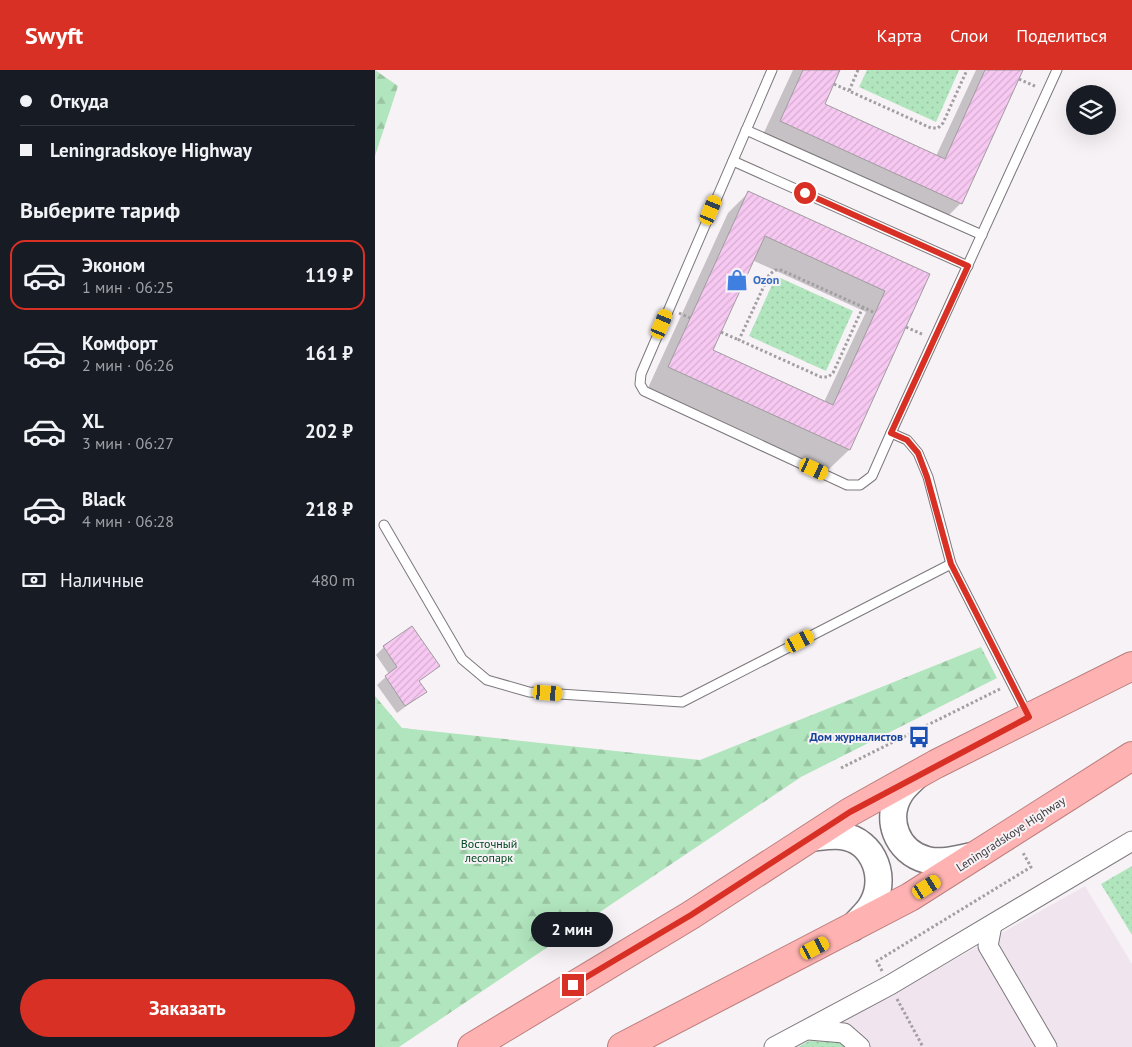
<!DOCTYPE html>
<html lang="ru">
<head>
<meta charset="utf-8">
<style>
  body { margin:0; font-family:"PT Sans",sans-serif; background:#20242c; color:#f1f3f6; height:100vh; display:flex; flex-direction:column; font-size:19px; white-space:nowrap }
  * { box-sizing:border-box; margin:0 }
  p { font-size:16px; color:#9ea1a6 }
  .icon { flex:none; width:28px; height:28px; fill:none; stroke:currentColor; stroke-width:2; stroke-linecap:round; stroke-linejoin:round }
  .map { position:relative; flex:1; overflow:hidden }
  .sheet { display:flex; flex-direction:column; background:#171b24; width:375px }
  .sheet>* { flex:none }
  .guide { display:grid; align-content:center; height:110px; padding:0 20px; background:#171b24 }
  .controls { position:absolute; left:691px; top:15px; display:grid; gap:10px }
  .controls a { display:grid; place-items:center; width:50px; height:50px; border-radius:50%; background:#171b24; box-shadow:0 5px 20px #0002; font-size:25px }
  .end { position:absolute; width:22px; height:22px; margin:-11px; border:6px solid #d93025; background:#fff; box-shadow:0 0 0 2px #fff }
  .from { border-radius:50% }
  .bubble { position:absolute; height:35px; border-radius:18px; background:#171b24; box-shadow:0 5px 20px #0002; font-size:16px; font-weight:700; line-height:35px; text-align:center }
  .car { position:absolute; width:15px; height:30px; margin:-15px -8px; border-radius:6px; box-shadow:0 0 4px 1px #0007; background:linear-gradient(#f5c518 24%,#345 0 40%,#f5c518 0 76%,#345 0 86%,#f5c518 0) }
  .guide b { display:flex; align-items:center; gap:18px; height:48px; font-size:19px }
  .guide b+b { border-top:1px solid #363941 }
  .guide i { width:12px; height:12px; background:#f1f3f6 }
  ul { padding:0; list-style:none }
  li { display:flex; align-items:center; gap:15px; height:70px; margin:0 10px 8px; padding:0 10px; border:2px solid transparent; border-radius:15px }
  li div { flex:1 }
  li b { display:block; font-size:19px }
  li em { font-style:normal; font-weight:700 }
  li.current { border-color:#d93025 }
  li>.icon { width:45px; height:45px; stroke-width:1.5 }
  h2 { padding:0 20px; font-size:22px; line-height:60px }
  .pay { display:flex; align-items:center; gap:12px; height:55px; padding:0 20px; font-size:19px }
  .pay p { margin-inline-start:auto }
  .action { display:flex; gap:10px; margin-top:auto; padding:10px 20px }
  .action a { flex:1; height:58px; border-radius:30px; background:#d93025; color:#fff; font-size:20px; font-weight:700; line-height:58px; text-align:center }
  header { display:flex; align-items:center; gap:30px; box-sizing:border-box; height:70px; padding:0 25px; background:#d93025; color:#fff }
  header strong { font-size:24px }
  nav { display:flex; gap:28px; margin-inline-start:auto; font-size:18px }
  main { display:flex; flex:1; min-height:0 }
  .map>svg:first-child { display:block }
  .built { fill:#f0e5ef }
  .grass { fill:url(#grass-dots) }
  .forest { fill:url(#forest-firs) }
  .shadow { fill:#0003; fill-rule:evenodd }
  .building { fill:url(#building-hatch); stroke:#a09ca0; fill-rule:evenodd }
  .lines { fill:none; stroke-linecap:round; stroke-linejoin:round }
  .service-casing { stroke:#7c787c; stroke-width:11 }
  .minor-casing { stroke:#7c787c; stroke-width:21 }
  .secondary-casing { stroke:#7c787c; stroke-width:29 }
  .trunk-casing { stroke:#ba7d7c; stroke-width:30 }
  .path { stroke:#a29ea1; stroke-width:3; stroke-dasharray:2.5 2.5; stroke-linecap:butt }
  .service { stroke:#fff; stroke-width:9 }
  .minor { stroke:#fff; stroke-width:19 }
  .secondary { stroke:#fff; stroke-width:26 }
  .trunk { stroke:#feb3b2; stroke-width:28 }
  .route { stroke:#d93025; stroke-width:6 }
  .labels { text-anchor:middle; stroke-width:4; stroke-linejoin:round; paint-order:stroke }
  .shop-label { font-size:12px; font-weight:bold; fill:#366cbe; stroke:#f7f2f6; text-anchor:start }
  .transit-label { font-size:12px; font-weight:bold; fill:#164399; stroke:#f7f2f6; text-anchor:end }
  .street-label { font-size:12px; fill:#3d3b3d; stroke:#f7f2f6 }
  .park-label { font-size:12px; fill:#004820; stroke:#f7f2f6 }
</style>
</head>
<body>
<header>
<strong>Swyft</strong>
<nav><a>Карта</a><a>Слои</a><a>Поделиться</a></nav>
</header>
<main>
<section class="sheet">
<div class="guide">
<b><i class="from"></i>Откуда</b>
<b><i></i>Leningradskoye Highway</b>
</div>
<h2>Выберите тариф</h2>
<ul>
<li class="current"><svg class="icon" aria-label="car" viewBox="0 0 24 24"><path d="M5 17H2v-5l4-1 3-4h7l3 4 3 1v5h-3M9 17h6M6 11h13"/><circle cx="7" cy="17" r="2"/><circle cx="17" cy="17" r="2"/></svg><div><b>Эконом</b><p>1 мин · 06:25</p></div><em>119 ₽</em></li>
<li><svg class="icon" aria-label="car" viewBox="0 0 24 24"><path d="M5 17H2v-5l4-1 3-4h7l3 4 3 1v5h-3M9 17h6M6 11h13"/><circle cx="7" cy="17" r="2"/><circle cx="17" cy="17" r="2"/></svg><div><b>Комфорт</b><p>2 мин · 06:26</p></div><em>161 ₽</em></li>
<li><svg class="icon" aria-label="car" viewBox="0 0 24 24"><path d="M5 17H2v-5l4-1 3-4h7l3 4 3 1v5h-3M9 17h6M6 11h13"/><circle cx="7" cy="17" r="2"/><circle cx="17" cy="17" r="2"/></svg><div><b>XL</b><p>3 мин · 06:27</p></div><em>202 ₽</em></li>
<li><svg class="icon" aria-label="car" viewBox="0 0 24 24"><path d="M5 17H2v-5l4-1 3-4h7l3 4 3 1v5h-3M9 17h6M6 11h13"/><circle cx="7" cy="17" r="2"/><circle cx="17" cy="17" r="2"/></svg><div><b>Black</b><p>4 мин · 06:28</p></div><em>218 ₽</em></li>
</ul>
<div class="pay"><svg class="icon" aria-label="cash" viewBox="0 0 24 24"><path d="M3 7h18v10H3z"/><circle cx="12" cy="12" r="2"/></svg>Наличные<p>480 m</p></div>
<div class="action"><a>Заказать</a></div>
</section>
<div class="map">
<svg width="757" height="977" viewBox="0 0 757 977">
  <defs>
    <pattern id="grass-dots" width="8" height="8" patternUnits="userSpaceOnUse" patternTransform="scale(1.25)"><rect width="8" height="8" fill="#b1e5bd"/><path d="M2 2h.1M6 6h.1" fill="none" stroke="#99c5a3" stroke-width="1.8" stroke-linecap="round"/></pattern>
    <pattern id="forest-firs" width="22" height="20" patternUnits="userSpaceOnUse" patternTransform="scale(1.25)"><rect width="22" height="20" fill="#b1e5bd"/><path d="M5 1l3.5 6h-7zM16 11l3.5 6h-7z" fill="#99c5a3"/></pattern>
    <pattern id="building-hatch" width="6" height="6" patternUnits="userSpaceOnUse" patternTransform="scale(1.25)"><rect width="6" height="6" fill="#f7c8f2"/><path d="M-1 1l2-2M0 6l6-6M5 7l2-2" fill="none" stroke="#d5add0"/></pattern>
  </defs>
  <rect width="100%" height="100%" fill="#f7f2f6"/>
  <polygon class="built" points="710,816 757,894 757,977 424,977"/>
  <g class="grass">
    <polygon points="492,0 584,0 561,52 484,17"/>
    <polygon points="401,206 478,241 451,301 374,266"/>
    <polygon points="757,796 757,865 726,814"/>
    <polygon points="434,971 466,972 473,977 423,977"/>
  </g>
  <g class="forest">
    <polygon points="0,0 23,16 0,86"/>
    <polygon points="606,577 622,608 426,707 24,977 0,977 0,626 27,658 325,690"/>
  </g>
  <g class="shadow">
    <polygon points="418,0 464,0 448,35 561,86 601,0 647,0 586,133 566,153 385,71"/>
    <path d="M373,123L553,205L474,380L453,400L273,318L353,143ZM377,190L491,242L449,332L336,281Z"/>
    <polygon points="9,577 63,596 43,612 50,622 22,643 2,615 14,604 1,585"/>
  </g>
  <g class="building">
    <polygon points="428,0 465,0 450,34 570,89 610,0 648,0 587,134 405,51"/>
    <path d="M373,121L555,204L475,380L293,297ZM390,166L510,221L458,335L338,280Z"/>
    <polygon points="37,556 65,596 44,611 52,622 30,636 10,606 22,597 8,576"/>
  </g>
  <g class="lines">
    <g class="service-casing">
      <g id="service">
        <polyline points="397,0 266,304 265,314 269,321 472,415 485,415 497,406 516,363"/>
        <polyline points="371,60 607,165"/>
        <polyline points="358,91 593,196"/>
        <polyline points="9,455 87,589 112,610 154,622 307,632 576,494"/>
        <polyline points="653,645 576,494 553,407 543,383 532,370 516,363 682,0"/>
      </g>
    </g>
    <g class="minor-casing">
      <g id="minor">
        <polyline points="617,855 613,876 672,977"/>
        <polyline points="434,960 469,963 485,977"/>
        <polyline points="399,977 515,915 757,771"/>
      </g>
    </g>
    <g class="secondary-casing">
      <g id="secondary">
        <path d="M542,705C537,710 530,716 526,722C509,748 521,782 552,790C568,794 586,788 602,785"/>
        <path d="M435,768C445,767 456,765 466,766C500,770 514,811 495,838C490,845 483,851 477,858"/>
      </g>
    </g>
    <g class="trunk-casing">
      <g id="trunk">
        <polyline points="97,977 316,845 475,742 561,694 757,596"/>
        <polyline points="247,977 535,827 757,686"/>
      </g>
    </g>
    <g class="path">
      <polyline points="483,0 474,21 556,58 563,58 568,53 592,0"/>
      <polyline points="644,9 662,17"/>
      <polyline points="459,14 474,21"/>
      <polyline points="488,237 458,303 453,307 446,307 364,270 394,205 400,200 406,200 488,237 500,243"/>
      <polyline points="304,243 315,248"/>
      <polyline points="531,257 549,265"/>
      <polyline points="346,262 364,270"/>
      <polyline points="466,698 627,618"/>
      <polyline points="507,901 502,891 656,797 647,781"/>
      <polyline points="522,929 548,977"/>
    </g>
    <use href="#service" class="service"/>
    <use href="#minor" class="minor"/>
    <use href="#secondary" class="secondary"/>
    <use href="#trunk" class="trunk"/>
  </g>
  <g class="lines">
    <polyline class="route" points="198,915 316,845 475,742 654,647 576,494 552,407 543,383 532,370 516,363 593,196 430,123"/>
  </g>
  <defs>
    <g id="shop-bare" transform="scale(1.725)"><path d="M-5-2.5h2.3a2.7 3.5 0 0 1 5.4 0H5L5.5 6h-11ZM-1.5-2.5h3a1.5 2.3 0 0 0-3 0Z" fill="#3f7fe0" stroke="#f7f2f6" stroke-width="2.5" paint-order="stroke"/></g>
    <g id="bus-bare" transform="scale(1.725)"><path d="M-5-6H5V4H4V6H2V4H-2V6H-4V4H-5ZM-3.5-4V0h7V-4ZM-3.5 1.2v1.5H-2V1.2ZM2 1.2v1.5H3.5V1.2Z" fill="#1a4fb4" stroke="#f7f2f6" stroke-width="2.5" paint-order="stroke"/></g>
  </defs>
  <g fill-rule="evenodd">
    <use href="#shop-bare" x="362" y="210"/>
    <use href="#bus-bare" x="544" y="667"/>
  </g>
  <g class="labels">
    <g class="shop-label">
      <text x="378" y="214">Ozon</text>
    </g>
    <g class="transit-label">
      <text x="528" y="671">Дом журналистов</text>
    </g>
    <g class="street-label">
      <text transform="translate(636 764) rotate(-33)" y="4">Leningradskoye Highway</text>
    </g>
    <g class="park-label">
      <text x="114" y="778">Восточный<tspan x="114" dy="14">лесопарк</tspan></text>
    </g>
  </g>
</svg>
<div class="controls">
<a><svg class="icon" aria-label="layers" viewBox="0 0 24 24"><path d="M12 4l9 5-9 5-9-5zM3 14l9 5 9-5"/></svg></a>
</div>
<i class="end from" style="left:430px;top:123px"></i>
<i class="end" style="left:198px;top:915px"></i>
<div class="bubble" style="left:156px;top:842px;width:82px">2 мин</div>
<i class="car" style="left:336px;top:140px;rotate:23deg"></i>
<i class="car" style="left:287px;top:254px;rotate:23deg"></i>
<i class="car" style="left:439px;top:399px;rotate:115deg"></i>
<i class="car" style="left:425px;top:571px;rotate:63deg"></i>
<i class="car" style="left:173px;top:623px;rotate:94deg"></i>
<i class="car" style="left:552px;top:817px;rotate:58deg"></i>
<i class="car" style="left:440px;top:878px;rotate:63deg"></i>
</div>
</main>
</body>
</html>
